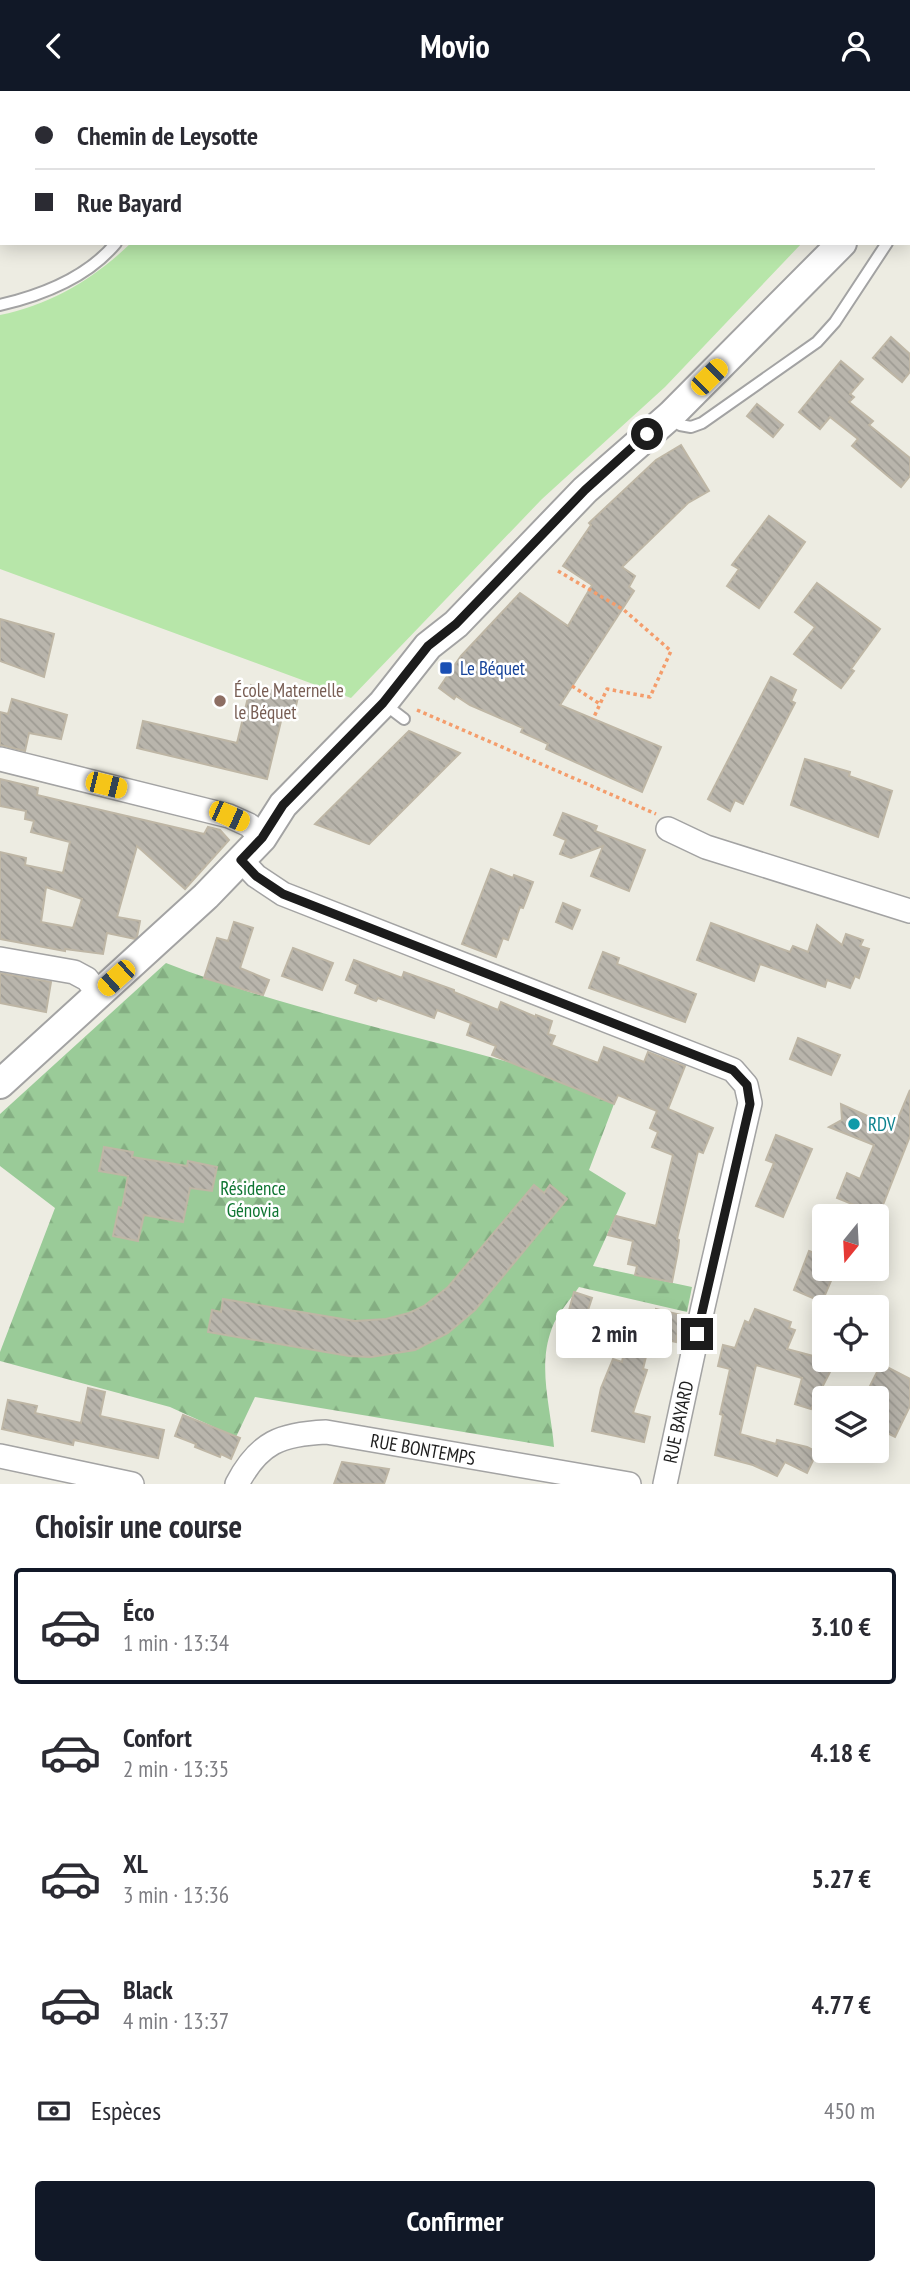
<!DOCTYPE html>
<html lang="fr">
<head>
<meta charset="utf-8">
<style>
  body { margin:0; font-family:"PT Sans Narrow",sans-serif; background:#f2f2f3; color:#2b2b33; height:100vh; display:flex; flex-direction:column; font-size:26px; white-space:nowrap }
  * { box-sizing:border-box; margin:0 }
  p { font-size:23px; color:#7c7c81 }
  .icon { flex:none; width:38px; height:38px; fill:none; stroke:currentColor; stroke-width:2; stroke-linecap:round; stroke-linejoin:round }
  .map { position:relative; height:1393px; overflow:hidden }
  .drawer { display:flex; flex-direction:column; background:#fff; flex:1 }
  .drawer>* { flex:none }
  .top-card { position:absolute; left:0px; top:0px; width:910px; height:154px; box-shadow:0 4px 18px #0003; display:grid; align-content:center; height:154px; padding:0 35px; background:#fff }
  .needle { width:46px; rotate:198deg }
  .tools { position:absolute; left:812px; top:1113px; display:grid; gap:14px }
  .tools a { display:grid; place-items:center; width:77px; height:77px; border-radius:7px; background:#fff; box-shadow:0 4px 18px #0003; font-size:35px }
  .end { position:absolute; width:32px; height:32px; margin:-16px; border:9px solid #1c1c1c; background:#fff; box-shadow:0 0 0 4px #fff }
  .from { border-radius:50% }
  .bubble { position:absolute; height:49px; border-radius:7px; background:#fff; box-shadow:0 4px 18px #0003; font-size:23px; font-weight:800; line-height:49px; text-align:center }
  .car { position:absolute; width:21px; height:42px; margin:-21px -10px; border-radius:9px; box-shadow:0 0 5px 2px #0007; background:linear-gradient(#f5c518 24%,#345 0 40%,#f5c518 0 76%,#345 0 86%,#f5c518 0) }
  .top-card b { display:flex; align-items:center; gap:24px; height:66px; font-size:26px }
  .top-card b+b { border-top:2px solid #e1e1e2 }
  .top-card i { width:18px; height:18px; background:#2b2b33 }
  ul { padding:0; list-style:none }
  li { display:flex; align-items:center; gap:21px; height:116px; margin:0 14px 10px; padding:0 21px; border:4px solid transparent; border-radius:7px }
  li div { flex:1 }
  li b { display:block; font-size:26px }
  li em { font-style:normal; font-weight:800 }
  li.active { border-color:#111827 }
  li>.icon { width:63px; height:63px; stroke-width:1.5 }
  h2 { padding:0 35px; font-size:32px; line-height:84px }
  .pay { display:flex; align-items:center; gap:18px; height:77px; padding:0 35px; font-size:26px }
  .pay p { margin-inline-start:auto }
  .primary-button { display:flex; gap:14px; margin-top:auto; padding:14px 35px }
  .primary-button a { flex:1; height:80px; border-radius:7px; background:#111827; color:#fff; font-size:28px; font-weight:800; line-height:80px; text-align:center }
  header { display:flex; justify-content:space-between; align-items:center; height:91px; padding:0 35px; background:#111827; color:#fff; font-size:32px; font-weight:800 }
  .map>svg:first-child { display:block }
  .grass { fill:#b7e6a9 }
  .forest { fill:url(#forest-firs) }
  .building { fill:url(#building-back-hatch); stroke:#beb6a5; stroke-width:2; fill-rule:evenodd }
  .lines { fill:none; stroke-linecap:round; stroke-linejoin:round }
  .service-casing { stroke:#a3a3a3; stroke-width:14 }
  .minor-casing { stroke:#a3a3a3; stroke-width:26 }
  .tertiary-casing { stroke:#a3a3a3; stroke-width:32 }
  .path { stroke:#f49d6c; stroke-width:3.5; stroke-dasharray:3.5 3.5; stroke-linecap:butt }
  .service { stroke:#fff; stroke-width:10 }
  .minor { stroke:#fff; stroke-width:23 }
  .tertiary { stroke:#fff; stroke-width:28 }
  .route { stroke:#1c1c1c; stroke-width:9 }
  .transit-dot { fill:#1a4fb4; stroke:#fff; stroke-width:2.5 }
  .education-dot { fill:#8d6e63; stroke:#fff; stroke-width:2.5 }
  .culture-dot { fill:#0f9aa8; stroke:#fff; stroke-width:2.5 }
  .labels { text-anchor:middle; stroke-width:5; stroke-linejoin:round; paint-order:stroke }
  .transit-label { font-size:19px; fill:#164399; stroke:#fff; text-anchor:start }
  .education-label { font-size:19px; fill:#785e54; stroke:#fff; text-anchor:start }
  .culture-label { font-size:19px; fill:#0d838f; stroke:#fff; text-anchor:start }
  .park-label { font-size:19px; fill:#0f7532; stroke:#fff }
  .street-label { font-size:19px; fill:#1c1c1c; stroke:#fff }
</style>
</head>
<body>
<header><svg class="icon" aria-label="back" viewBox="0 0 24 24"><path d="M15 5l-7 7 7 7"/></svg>Movio<svg class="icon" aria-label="person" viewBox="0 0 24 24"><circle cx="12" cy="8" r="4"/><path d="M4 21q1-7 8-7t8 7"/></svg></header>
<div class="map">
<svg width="910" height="1393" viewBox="0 0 910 1393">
  <defs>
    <pattern id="forest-firs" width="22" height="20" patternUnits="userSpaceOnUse" patternTransform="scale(1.75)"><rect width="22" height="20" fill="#9acb98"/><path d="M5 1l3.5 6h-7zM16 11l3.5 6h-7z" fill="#84ae82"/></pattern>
    <pattern id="building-back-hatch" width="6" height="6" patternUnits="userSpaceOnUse" patternTransform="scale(1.75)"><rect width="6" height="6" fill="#b9b5ac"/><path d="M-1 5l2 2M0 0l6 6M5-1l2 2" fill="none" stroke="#9e9b93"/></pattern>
  </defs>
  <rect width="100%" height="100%" fill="#edece2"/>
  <g class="grass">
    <polygon points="444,0 910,0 910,39 908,41 908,2 443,2"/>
    <path d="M131,152H802L665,296L542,408L351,607L0,478V224C51,214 95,187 131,152Z"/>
  </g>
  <path class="forest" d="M166,872C279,916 399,940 515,973C549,983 582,1000 614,1013L589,1079L626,1102L593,1175L692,1196L687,1221L579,1196C570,1209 557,1223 552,1237C537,1276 551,1317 554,1356L255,1306L236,1346L170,1316L0,1270V1261L55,1117L0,1075V1023Z"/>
  <g class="building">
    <polygon points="891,246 910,263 910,281 902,291 873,267"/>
    <polygon points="841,270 863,288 850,303 854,306 849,311 873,330 869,334 910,367 910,385 901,396 852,355 858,348 830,326 820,338 799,321"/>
    <polygon points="757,313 783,334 773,346 747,325"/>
    <polygon points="681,354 709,400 688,412 622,476 635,485 629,496 634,500 560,614 661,656 642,701 546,658 548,653 521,641 523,637 470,614 456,605 454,608 439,597 461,565 520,502 568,535 592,494 563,475 591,434 589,432 656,369"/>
    <polygon points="769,425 805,451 759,517 727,495 739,478 732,474"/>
    <polygon points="817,492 880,538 851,578 854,580 841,597 794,563 815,536 795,521"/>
    <polygon points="0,528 54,543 44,586 0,570"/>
    <polygon points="771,586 796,599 791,610 795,612 743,713 735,709 730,720 708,708"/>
    <polygon points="251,594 298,606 293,628 282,626 267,688 137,657 143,630 237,652"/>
    <polygon points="12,608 67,624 61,648 29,642 25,660 0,654 0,621 8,623"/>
    <polygon points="409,640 460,662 369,753 315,733"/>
    <polygon points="805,668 850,681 849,685 892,700 878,746 791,714"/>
    <path d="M0,688L38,697L37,704L75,713L204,743L208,736L220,739L229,749L185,798L137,755L117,826L140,830L137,846L135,848L107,842L103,863L65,858V860L0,848V761L26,767L25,774L63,782L70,751L31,741L34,730L25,728L26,720L0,715ZM46,796L82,808L73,837L41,831Z"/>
    <polygon points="563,722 597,735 595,740 645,759 629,800 591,785 603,755 571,767 560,763 566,749 554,744"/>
    <polygon points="491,778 513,787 514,784 533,791 523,817 520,816 508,849 503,847 496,866 462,853"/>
    <polygon points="563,812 580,819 572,838 556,831"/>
    <polygon points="234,831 253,837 240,877 269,889 263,904 204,887 217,847 228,850"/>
    <polygon points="711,832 790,861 793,855 808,861 817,834 842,854 846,843 863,849 860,855 869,858 859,887 855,885 850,897 827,889 825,896 760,873 754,890 697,869"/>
    <polygon points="293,857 333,872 322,899 282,885"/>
    <polygon points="603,861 619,867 617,873 696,903 685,931 589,897"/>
    <polygon points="354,869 402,887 404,881 454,899 454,901 498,919 501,911 536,926 536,924 552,930 548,943 555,945 551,954 598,972 604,956 644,971 648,961 685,975 668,1018 713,1037 703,1062 698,1060 677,1148 679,1149 678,1160 672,1191 635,1184 637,1175 628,1173 633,1150 608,1144 616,1125 656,1135 673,1064 652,1056 658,1041 650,1037 657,1020 618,1004 614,1013 492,964 496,955 467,944 471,932 437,919 434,927 378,907 376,910 355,902 358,894 346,889"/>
    <polygon points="0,882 51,891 46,921 0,912"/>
    <polygon points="798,947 840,964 831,984 790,968"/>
    <polygon points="910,999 910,1045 879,1124 837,1107 847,1082 860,1088 874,1054 829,1036 842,1029 841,1013 894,1037"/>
    <polygon points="776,1044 812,1058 783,1126 756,1115 774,1072 766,1069"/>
    <polygon points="104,1056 133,1061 132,1066 187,1075 188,1070 217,1076 212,1100 190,1097 183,1131 144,1124 138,1150 113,1145 119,1116 122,1117 128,1085 99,1080"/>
    <polygon points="534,1094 544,1102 550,1094 567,1108 475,1219 448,1242 415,1259 371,1266 349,1265 208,1241 212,1219 221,1221 223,1208 355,1230 386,1228 409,1222 424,1215 448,1196"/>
    <polygon points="809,1160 824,1166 824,1178 836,1178 822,1211 794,1199"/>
    <polygon points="574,1201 592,1207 585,1228 568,1223"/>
    <polygon points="656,1218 681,1224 676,1251 651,1245 643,1278 647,1279 633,1322 650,1326 644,1351 592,1340 601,1297 613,1268 622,1271 628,1241 633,1243 636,1230 653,1233"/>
    <polygon points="755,1218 791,1231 789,1237 795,1239 787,1258 832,1270 830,1281 811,1318 795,1313 802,1287 756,1274 740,1343 776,1353 777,1349 807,1356 817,1361 807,1382 785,1371 777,1385 753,1374 715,1364 723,1324 720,1323 730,1278 718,1275 723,1254 735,1257 745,1230 749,1232"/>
    <polygon points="881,1273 910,1288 910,1315 895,1346 877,1337 877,1307 864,1307"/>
    <polygon points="88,1297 105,1301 100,1325 164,1339 158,1367 74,1349 73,1354 2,1338 8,1309 37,1315 35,1322 81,1332"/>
    <polygon points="183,1324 240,1347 231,1368 221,1363 220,1366 195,1356 196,1353 175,1345"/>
    <polygon points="342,1371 389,1378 384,1393 334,1393"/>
  </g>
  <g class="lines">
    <g class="service-casing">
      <g id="service">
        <polyline points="206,2 207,0"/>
        <polyline points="908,98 910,100"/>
        <polyline points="908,126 910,124"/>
        <path d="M0,214C43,204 87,187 116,152"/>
        <polyline points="673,326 680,334 691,336 702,332 817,251 835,231 887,152"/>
        <polyline points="383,612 404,628"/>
      </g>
    </g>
    <g class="minor-casing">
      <g id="minor">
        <polyline points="0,668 229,725 249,734 262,747"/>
        <polyline points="668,738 706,756 910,820"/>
        <polyline points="241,769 256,785 283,803 733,979 746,994 750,1012 703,1216 665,1393"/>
        <polyline points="0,868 74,881 87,888 99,903"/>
        <polyline points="0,1365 132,1393"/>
        <path d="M237,1393C259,1351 281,1343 326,1341L629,1393"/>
      </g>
    </g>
    <g class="tertiary-casing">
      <g id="tertiary">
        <polyline points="908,84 910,82"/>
        <polyline points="0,993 206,805 262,747 283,714 383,612 428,555 456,533 585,399 671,324 842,152"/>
      </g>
    </g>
    <g class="path">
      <polyline points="558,480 624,519 671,560 650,606 607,598 593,628"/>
      <polyline points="572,595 600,613"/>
      <polyline points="417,619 656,723"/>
    </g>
    <use href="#service" class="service"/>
    <use href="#minor" class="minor"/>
    <use href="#tertiary" class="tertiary"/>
  </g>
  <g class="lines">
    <polyline class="route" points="647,343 585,399 456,533 428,555 383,612 283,714 262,747 241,769 256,785 283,803 733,979 747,994 750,1013 697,1243"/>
  </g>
  <rect class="transit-dot" x="439" y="570" width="14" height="14" rx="3.5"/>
  <circle class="education-dot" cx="220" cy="610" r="7"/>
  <circle class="culture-dot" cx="854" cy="1033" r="7"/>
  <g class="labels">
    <g class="transit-label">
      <text x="460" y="584">Le Béquet</text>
    </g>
    <g class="education-label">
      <text x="234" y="606">École Maternelle<tspan x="234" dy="22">le Béquet</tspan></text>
    </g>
    <g class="culture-label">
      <text x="868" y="1040">RDV</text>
    </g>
    <g class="park-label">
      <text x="253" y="1104">Résidence<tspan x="253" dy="22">Génovia</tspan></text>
    </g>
    <g class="street-label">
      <text transform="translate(678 1331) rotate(-78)" y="7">RUE BAYARD</text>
      <text transform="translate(423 1358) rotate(10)" y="7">RUE BONTEMPS</text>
    </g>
  </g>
</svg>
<div class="tools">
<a><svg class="needle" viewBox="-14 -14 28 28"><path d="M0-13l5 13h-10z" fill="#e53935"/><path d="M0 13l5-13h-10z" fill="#7c7c81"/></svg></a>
<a><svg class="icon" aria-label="locate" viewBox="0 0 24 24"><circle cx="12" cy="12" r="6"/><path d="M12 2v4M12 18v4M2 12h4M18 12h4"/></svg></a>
<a><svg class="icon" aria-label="layers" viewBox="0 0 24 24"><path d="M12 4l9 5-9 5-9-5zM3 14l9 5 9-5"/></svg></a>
</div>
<i class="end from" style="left:647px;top:343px"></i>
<i class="end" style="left:697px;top:1243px"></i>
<div class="bubble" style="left:556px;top:1218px;width:116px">2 min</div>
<i class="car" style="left:709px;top:286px;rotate:45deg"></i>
<i class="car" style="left:106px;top:694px;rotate:104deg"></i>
<i class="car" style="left:229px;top:725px;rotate:114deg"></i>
<i class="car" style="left:116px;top:887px;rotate:228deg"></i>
<div class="top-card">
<b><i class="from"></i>Chemin de Leysotte</b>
<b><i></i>Rue Bayard</b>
</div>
</div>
<section class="drawer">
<h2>Choisir une course</h2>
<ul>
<li class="active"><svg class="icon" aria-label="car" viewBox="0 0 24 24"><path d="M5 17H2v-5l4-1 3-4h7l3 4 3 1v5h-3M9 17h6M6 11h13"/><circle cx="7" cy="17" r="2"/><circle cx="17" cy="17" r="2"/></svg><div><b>Éco</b><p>1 min · 13:34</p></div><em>3.10 €</em></li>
<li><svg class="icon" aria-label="car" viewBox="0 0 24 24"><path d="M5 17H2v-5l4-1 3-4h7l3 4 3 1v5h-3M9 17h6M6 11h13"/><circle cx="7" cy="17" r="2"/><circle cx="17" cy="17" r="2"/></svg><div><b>Confort</b><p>2 min · 13:35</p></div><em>4.18 €</em></li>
<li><svg class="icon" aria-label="car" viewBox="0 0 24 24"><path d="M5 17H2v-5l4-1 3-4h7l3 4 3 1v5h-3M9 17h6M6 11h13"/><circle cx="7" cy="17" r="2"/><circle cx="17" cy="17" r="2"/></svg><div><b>XL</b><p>3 min · 13:36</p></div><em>5.27 €</em></li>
<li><svg class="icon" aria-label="car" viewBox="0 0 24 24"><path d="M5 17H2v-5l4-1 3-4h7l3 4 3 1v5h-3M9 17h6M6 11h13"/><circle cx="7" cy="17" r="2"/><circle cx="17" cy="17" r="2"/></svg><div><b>Black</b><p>4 min · 13:37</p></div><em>4.77 €</em></li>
</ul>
<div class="pay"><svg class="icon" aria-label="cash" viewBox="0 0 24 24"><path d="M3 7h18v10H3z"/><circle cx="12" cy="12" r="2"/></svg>Espèces<p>450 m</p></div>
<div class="primary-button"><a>Confirmer</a></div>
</section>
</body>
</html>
